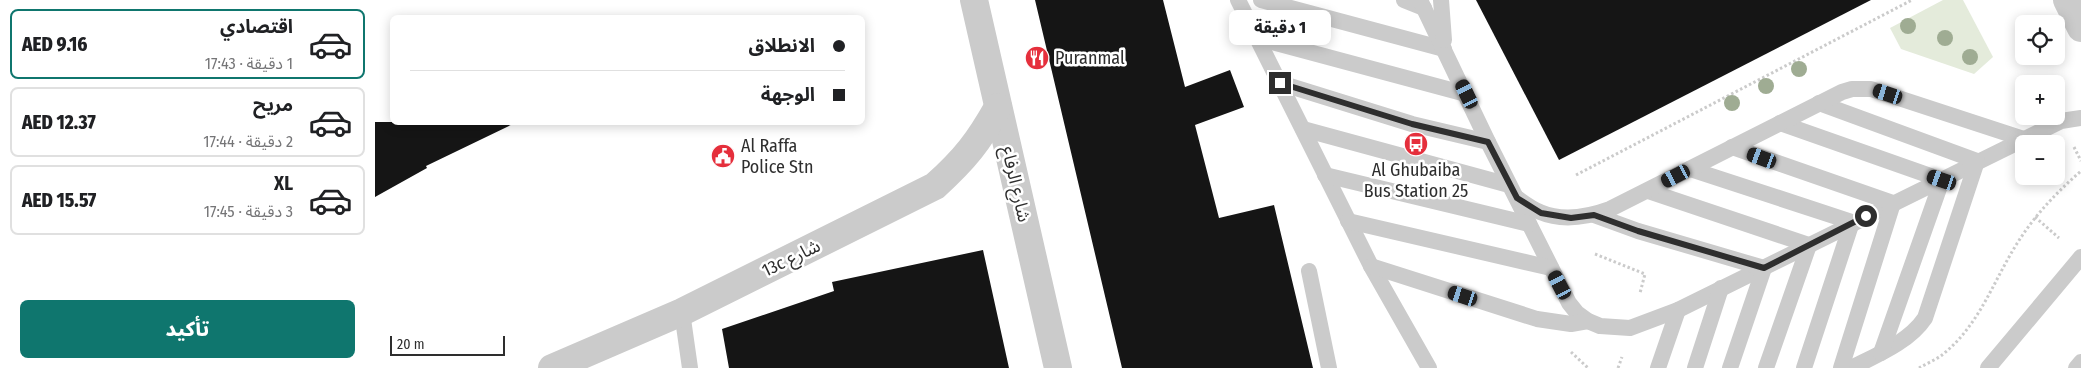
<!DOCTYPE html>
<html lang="ar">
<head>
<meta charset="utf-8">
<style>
  body { margin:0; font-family:"Fira Sans Condensed","Noto Sans Arabic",sans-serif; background:#f6f6f6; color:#202124; direction:rtl; height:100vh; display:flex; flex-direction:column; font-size:19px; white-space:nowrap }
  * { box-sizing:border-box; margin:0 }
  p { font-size:16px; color:#757577 }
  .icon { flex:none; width:28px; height:28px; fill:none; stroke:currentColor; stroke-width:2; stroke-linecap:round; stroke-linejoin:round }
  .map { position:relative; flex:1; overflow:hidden; direction:ltr }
  .side { display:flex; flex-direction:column; background:#fff; width:375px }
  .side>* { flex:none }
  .top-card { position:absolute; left:15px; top:15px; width:475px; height:110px; border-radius:8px; box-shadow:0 2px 12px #0003; direction:rtl; display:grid; align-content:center; height:110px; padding:0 20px; background:#fff }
  .fabs { position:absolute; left:1640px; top:15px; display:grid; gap:10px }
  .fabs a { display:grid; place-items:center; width:50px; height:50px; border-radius:8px; background:#fff; box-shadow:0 2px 12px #0003; font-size:25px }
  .scale { position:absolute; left:15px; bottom:12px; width:115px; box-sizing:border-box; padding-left:5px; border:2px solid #2e2e2e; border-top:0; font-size:14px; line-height:18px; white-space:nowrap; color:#2e2e2e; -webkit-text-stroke:4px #fff; paint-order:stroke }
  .end { position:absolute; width:22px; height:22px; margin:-11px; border:6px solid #2e2e2e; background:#fff; box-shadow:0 0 0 2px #fff }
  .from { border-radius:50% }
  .bubble { position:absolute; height:35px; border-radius:8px; background:#fff; box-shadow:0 2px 12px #0003; font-size:16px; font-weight:800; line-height:35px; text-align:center; direction:rtl }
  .car { position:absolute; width:15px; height:30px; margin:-15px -8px; border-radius:6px; box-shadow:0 0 4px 1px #0007; background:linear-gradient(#222 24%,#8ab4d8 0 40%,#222 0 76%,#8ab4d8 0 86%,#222 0) }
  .top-card b { display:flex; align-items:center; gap:18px; height:48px; font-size:19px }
  .top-card b+b { border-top:1px solid #e0e0e0 }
  .top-card i { width:12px; height:12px; background:#202124 }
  ul { padding:9px 0 0; list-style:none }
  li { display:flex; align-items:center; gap:15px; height:70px; margin:0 10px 8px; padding:0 10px; border:2px solid #e0e0e0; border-radius:8px }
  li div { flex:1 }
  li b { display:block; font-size:19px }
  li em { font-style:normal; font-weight:800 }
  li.selected { border-color:#0f766e }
  li>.icon { width:45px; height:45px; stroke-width:1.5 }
  .primary-button { display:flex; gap:10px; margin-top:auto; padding:10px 20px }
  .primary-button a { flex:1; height:58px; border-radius:8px; background:#0f766e; color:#fff; font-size:20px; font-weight:800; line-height:58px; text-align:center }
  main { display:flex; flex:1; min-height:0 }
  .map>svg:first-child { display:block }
  .green { fill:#e4ebdb }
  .building { fill:#151515 }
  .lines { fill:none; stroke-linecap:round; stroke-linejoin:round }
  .path { stroke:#cbcbcb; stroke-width:3; stroke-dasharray:2.5 2.5; stroke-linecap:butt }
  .service { stroke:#cbcbcb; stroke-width:16 }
  .minor { stroke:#cbcbcb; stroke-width:28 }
  .tree { fill:#9fac93 }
  .route { stroke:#2e2e2e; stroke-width:6 }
  .labels { text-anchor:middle; stroke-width:5; stroke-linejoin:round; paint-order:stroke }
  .poi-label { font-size:18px; fill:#2e2e2e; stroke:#fff; text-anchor:start }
  .street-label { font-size:18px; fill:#2e2e2e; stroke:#fff }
</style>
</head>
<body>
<main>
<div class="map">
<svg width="1706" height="368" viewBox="0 0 1706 368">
  <rect width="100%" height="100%" fill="#fff"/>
  <polygon class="green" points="1568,0 1588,0 1618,57 1599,74 1526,49 1515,28"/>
  <g class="building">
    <polygon points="660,0 788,0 810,87 855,70 869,107 820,125 844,218 899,205 938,368 747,368"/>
    <polygon points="1101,0 1496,0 1184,160"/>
    <polygon points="0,122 142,122 51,166 52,168 0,197"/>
    <polygon points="608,250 634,368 354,368 347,329 459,291 457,282"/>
  </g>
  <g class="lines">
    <g class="path">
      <polyline points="1699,147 1706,161"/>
      <polyline points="1201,175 1537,0"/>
      <polyline points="1660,217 1684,238"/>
      <polyline points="1220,254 1270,274 1265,293"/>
      <polyline points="1196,352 1213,368"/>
      <polyline points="1243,368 1247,357"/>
      <path d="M1544,368C1551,364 1560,360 1567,355C1605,325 1618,281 1643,242C1660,215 1682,192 1706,171"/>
    </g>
    <g class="service">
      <polyline points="863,0 996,266 1054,368"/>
      <polyline points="886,0 1069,49"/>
      <polyline points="1029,0 1049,8"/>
      <polyline points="1045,0 1113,142 1194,303 1202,313 1213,321 1225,326 1255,328 1303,310 1686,121 1706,118"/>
      <polyline points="1066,0 1069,40"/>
      <polyline points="882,38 1091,94"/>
      <polyline points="905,83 1037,124 1113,142"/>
      <path d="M1444,103L1602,161L1550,318C1534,342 1502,355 1476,368"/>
      <polyline points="1405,123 1567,180 1506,353"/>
      <polyline points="928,129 1134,185"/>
      <polyline points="1357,147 1518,203 1466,368"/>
      <polyline points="1315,169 1477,222 1429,368"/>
      <polyline points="950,175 1154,224"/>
      <polyline points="1273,191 1434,245 1391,368"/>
      <path d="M1142,198C1149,203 1157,209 1165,212C1188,222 1213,217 1235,209L1467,92L1477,89H1496L1649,139"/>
      <polyline points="1219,215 1263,231 1389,268 1355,368"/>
      <polyline points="973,221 1176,268"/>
      <polyline points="996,266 1162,319 1196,324 1213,321"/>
      <polyline points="934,271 954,368"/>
      <polyline points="307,312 315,368"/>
      <polyline points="1283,368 1303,310"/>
      <polyline points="1320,368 1346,288"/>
      <polyline points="1613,368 1706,257"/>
      <polyline points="1701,368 1706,362"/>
    </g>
    <g class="minor">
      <polyline points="599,0 683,368"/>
      <polyline points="1692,0 1706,28"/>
      <path d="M177,368L307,312L560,186C590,159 604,141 623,107"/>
    </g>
  </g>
  <g class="tree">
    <circle cx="1533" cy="26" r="8"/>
    <circle cx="1570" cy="38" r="8"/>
    <circle cx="1595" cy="57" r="8"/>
    <circle cx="1424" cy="69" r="8"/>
    <circle cx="1391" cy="86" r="8"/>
    <circle cx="1357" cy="103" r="8"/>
  </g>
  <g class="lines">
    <polyline class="route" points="905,83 1037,124 1113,142 1142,198 1166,213 1196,218 1219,215 1263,231 1389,268 1491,216"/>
  </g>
  <defs>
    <g id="restaurant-disc" transform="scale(1.25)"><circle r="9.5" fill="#e52f3c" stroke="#fff"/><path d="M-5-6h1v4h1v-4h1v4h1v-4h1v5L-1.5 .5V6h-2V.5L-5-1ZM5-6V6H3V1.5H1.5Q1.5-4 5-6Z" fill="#fff"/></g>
    <g id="bus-disc" transform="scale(1.25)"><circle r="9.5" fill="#e52f3c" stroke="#fff"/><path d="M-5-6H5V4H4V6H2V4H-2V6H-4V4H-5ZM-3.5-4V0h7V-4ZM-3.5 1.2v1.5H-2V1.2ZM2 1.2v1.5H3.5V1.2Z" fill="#fff"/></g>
    <g id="civic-disc" transform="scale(1.25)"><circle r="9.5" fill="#e52f3c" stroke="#fff"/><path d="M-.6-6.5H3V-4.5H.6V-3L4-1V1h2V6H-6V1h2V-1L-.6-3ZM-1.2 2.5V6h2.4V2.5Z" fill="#fff"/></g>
  </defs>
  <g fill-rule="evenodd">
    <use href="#restaurant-disc" x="662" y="58"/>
    <use href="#bus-disc" x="1041" y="144"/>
    <use href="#civic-disc" x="348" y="156"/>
  </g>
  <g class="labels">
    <g class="poi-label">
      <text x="680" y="64">Puranmal</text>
      <text x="366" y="152">Al Raffa<tspan x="366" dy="21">Police Stn</tspan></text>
      <text x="1041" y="176" text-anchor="middle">Al Ghubaiba<tspan x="1041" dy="21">Bus Station 25</tspan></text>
    </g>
    <g class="street-label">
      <text transform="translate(641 184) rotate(77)" y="6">شارع الرفاع</text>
      <text transform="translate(416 258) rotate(-26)" y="6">13c شارع</text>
    </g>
  </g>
</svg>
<div class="fabs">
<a><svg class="icon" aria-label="locate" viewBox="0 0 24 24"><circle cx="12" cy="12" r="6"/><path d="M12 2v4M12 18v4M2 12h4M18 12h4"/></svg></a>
<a>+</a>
<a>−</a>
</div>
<div class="scale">20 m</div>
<i class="end from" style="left:1491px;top:216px"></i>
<i class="end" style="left:905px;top:83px"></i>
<div class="bubble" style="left:854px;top:10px;width:102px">1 دقيقة</div>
<i class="car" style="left:1092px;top:94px;rotate:334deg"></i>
<i class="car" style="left:1513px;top:94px;rotate:288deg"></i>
<i class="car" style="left:1387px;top:158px;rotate:290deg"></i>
<i class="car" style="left:1301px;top:176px;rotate:243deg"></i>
<i class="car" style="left:1567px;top:180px;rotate:289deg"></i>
<i class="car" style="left:1185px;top:285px;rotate:332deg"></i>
<i class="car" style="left:1088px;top:296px;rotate:288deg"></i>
<div class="top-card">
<b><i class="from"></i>الانطلاق</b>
<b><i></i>الوجهة</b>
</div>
</div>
<section class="side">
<ul>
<li class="selected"><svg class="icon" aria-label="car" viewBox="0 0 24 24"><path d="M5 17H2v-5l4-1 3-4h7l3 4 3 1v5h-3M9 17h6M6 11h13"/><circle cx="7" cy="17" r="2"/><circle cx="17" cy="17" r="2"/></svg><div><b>اقتصادي</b><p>1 دقيقة · 17:43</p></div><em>AED 9.16</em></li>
<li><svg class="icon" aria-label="car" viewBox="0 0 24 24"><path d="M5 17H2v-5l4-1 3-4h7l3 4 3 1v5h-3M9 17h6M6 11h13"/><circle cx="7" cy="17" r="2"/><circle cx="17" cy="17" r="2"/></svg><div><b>مريح</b><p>2 دقيقة · 17:44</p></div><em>AED 12.37</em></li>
<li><svg class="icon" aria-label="car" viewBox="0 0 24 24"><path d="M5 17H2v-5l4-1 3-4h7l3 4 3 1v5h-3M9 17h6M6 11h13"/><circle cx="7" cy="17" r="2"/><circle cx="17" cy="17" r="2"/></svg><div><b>XL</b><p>3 دقيقة · 17:45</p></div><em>AED 15.57</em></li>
</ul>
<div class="primary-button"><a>تأكيد</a></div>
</section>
</main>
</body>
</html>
